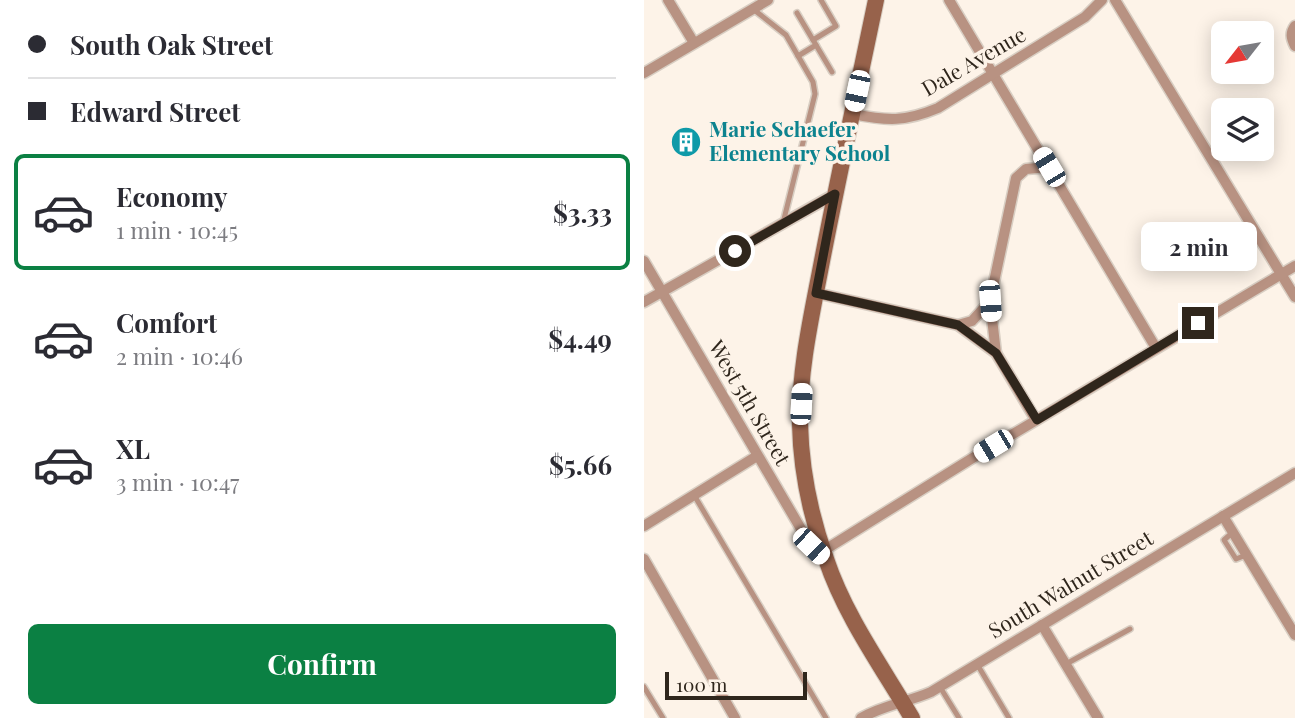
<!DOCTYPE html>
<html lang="en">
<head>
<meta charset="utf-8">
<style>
  body { margin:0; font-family:"Playfair Display",serif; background:#f7f7f7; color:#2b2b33; height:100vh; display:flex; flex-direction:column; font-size:26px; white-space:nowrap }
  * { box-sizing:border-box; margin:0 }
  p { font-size:23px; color:#7c7c81 }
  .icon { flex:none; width:38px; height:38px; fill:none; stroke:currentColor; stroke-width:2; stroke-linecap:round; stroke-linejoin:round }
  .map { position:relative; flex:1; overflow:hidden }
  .side { display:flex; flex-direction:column; background:#fff; width:644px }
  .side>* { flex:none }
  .banner { display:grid; align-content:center; height:154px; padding:0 28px; background:#fff }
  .needle { width:46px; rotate:239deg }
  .tools { position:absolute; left:567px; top:21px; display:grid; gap:14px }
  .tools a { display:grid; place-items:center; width:63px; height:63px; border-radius:10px; background:#fff; box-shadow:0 4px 18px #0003; font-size:35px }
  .scale { position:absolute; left:21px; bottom:18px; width:142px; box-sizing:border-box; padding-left:7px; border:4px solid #2f261c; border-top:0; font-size:19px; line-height:24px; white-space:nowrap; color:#2f261c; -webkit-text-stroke:5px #fdf3e8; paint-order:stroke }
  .end { position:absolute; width:32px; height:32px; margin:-16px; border:9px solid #2f261c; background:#fff; box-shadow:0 0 0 4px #fff }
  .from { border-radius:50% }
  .bubble { position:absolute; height:49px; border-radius:10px; background:#fff; box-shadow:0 4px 18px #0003; font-size:23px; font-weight:700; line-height:49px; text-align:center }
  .car { position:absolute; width:21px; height:42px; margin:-21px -10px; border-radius:9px; box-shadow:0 0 5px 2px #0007; background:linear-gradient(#fff 24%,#345 0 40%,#fff 0 76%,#345 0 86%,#fff 0) }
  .banner b { display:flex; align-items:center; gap:24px; height:66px; font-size:26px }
  .banner b+b { border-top:2px solid #e1e1e2 }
  .banner i { width:18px; height:18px; background:#2b2b33 }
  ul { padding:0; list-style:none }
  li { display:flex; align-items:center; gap:21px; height:116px; margin:0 14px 10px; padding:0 14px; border:4px solid transparent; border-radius:10px }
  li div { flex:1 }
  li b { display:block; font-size:26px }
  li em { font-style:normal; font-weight:700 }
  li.current { border-color:#0b8043 }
  li>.icon { width:63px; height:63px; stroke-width:1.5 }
  .action { display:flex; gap:14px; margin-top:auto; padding:14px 28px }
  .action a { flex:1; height:80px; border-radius:10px; background:#0b8043; color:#fff; font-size:28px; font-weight:700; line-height:80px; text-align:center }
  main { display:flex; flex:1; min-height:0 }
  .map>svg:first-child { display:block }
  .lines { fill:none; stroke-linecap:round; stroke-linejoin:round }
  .lane-casing { stroke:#d8cec3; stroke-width:8 }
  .street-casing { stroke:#d8cec3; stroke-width:13 }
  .secondary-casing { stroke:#d8cec3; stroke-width:18 }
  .lane { stroke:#b89282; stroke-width:5 }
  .street { stroke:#b89282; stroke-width:10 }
  .secondary { stroke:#97624b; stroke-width:16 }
  .route { stroke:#2f261c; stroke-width:9 }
  .labels { text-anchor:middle; stroke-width:7; stroke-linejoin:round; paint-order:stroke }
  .street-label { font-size:21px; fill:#2f261c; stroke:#fdf3e8 }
  .culture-label { font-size:21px; font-weight:bold; fill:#0d838f; stroke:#fdf3e8; text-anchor:start }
</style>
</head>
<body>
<main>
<section class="side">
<div class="banner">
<b><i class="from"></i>South Oak Street</b>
<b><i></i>Edward Street</b>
</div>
<ul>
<li class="current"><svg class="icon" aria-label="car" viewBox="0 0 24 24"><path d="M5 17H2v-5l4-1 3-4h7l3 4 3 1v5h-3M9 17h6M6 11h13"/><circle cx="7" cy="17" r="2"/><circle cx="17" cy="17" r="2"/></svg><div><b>Economy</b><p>1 min · 10:45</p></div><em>$3.33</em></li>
<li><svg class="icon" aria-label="car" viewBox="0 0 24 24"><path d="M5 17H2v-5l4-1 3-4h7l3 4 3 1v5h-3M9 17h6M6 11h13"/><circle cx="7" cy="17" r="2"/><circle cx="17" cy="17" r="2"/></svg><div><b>Comfort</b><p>2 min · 10:46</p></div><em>$4.49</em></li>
<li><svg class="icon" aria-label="car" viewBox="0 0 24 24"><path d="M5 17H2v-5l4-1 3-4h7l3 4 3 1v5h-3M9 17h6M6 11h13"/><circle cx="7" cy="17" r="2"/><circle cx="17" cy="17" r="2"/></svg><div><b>XL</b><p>3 min · 10:47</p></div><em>$5.66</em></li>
</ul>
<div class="action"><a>Confirm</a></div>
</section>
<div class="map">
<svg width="651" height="718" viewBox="0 0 651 718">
  <rect width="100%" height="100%" fill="#fdf3e8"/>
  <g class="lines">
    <g class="lane-casing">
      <g id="lane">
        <polyline points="109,9 142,35 169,82 171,94 139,223"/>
        <polyline points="153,13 172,45 154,56"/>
        <polyline points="169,40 192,26 177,0"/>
        <polyline points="172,45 188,72"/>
        <polyline points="50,495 182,718"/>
        <polyline points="588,533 580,540 592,559 602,555"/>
        <polyline points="333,664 365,718"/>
        <polyline points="422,664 486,629"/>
        <polyline points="0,687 19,718"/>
        <polyline points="296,687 315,718"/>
      </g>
    </g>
    <g class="street-casing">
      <g id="street">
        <polyline points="24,0 50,43"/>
        <polyline points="305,0 512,348"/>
        <polyline points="471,0 651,297"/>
        <path d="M651,26C646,33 647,38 651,46"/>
        <polyline points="0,73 124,0"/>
        <path d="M209,114C243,121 261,122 294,108L441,17L458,0"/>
        <polyline points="0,261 167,546 179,558"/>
        <polyline points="172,293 314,325 352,353 392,420"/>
        <polyline points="0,302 191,194"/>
        <polyline points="314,325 328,321 346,301"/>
        <polyline points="352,353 346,301 372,178 382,169 405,167"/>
        <polyline points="579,516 651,635"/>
        <polyline points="0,526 113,456"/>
        <polyline points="179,551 327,459 651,266"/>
        <polyline points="0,559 91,718"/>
        <polyline points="398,625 454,718"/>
        <path d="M217,718C240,705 264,702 287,692L651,473"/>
      </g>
    </g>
    <g class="secondary-casing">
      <path id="secondary" d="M232,0C214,87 195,173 178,261C168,314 155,369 156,424C157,469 167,517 182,559C201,616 238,667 268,718"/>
    </g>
    <use href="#lane" class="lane"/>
    <use href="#street" class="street"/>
    <use href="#secondary" class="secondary"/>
  </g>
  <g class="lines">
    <polyline class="route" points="91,251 191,194 172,293 314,325 352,353 393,420 554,323"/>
  </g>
  <defs>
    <g id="building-disc" transform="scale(1.575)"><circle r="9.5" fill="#0f9aa8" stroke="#fdf3e8"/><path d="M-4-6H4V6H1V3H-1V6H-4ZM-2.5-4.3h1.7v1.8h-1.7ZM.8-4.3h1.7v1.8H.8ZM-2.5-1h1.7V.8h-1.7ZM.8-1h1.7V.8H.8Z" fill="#fff"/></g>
  </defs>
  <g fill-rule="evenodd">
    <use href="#building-disc" x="42" y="142"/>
  </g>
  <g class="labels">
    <g class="street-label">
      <text transform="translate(330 62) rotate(-30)" y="7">Dale Avenue</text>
      <text transform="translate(105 403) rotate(60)" y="7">West 5th Street</text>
      <text transform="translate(427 585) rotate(-31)" y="7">South Walnut Street</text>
    </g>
    <g class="culture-label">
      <text x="65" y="137">Marie Schaefer<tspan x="65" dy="24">Elementary School</tspan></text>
    </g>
  </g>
</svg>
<div class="tools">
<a><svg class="needle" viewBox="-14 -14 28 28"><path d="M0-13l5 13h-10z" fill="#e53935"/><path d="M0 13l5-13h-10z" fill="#7c7c81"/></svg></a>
<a><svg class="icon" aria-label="layers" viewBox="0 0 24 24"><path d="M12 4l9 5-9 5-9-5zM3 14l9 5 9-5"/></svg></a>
</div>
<div class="scale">100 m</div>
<i class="end from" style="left:91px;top:251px"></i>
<i class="end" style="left:554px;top:323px"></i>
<div class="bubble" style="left:497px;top:222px;width:116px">2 min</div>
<i class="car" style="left:213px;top:91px;rotate:192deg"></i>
<i class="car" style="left:405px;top:167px;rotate:329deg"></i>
<i class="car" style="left:346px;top:301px;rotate:176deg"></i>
<i class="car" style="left:157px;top:404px;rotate:3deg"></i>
<i class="car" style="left:349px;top:446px;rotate:239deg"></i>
<i class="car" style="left:167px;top:546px;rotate:134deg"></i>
</div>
</main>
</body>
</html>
